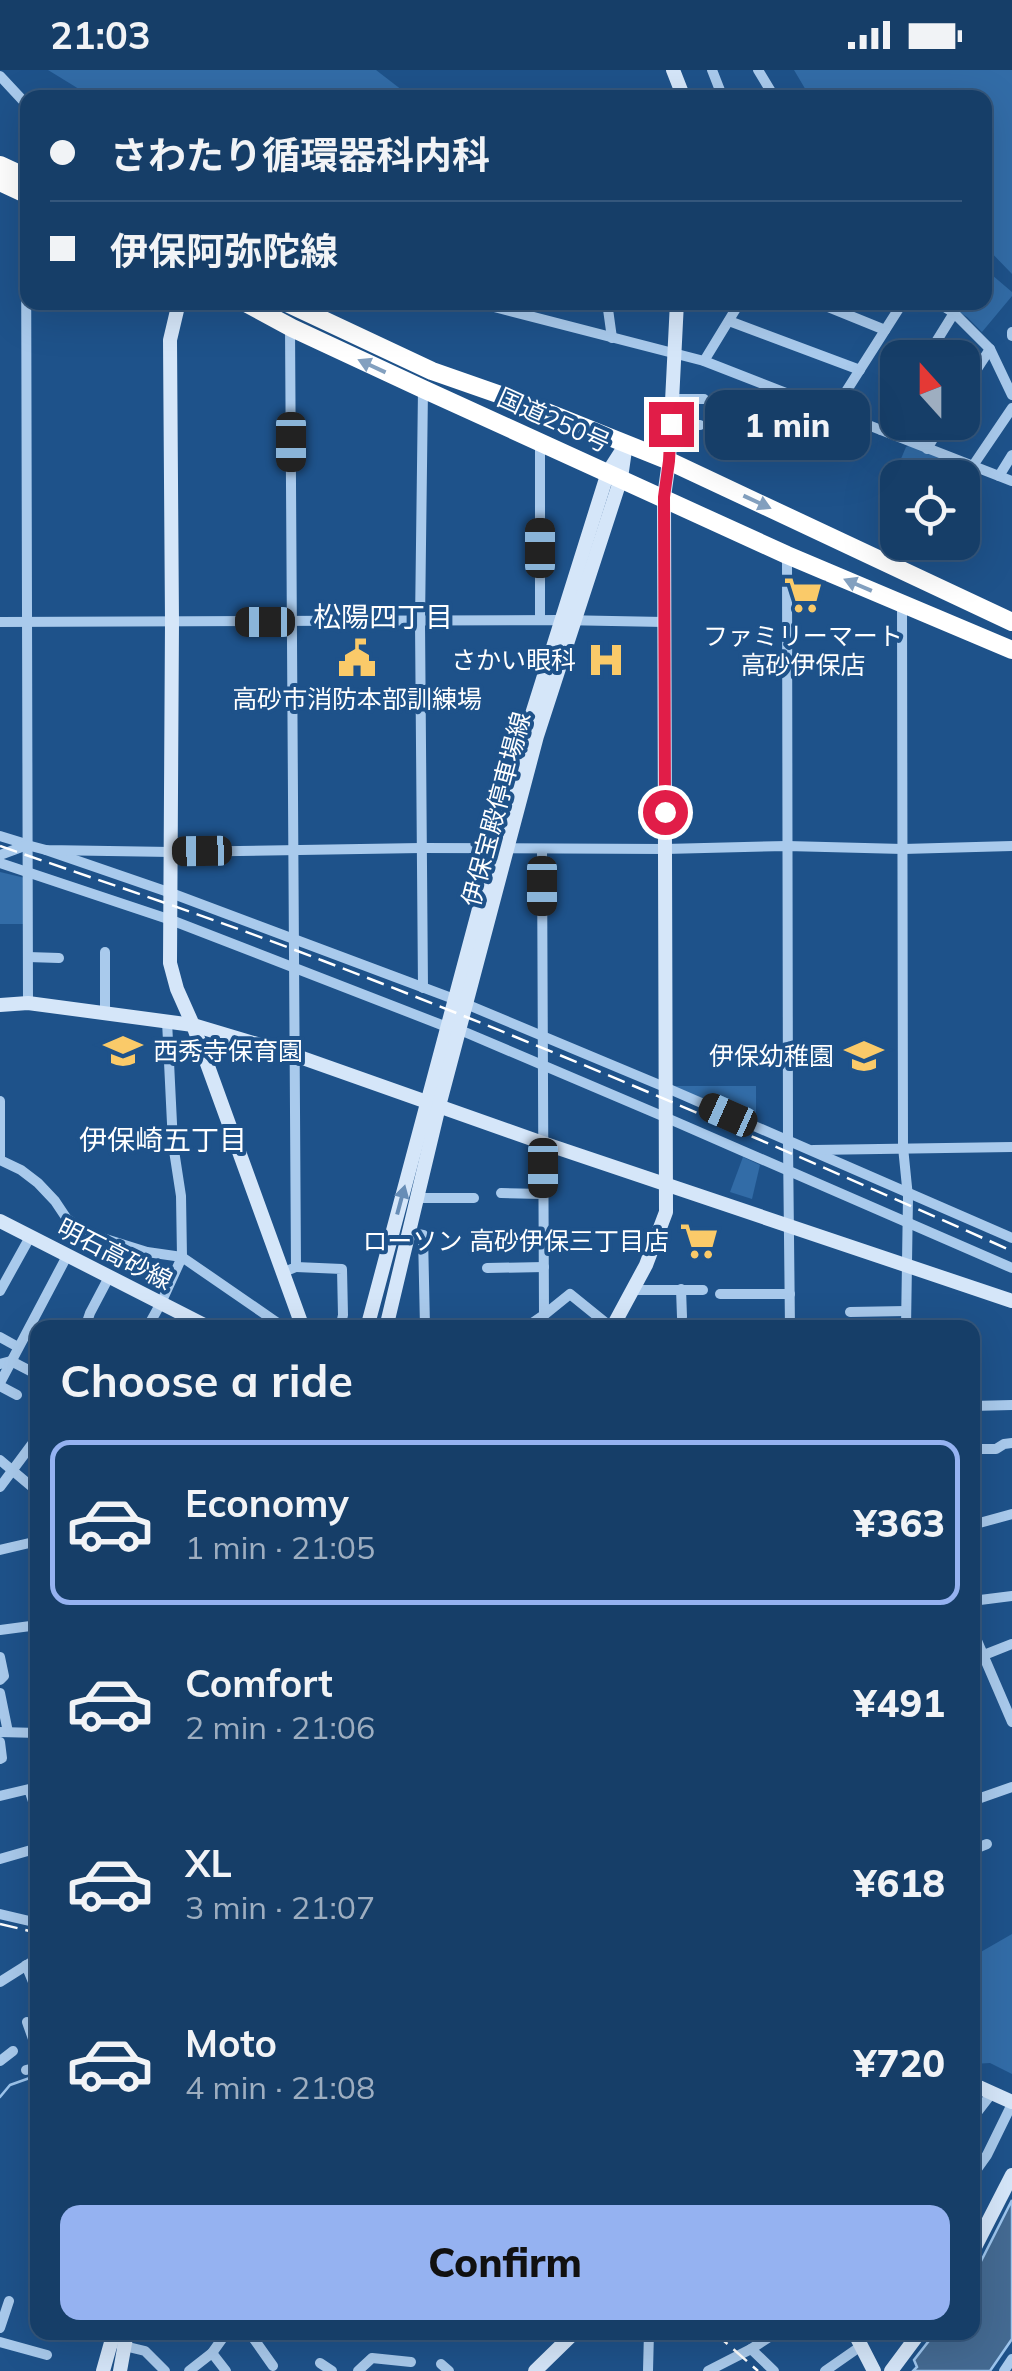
<!DOCTYPE html>
<html lang="en">
<head>
<meta charset="utf-8">
<style>
  body { margin:0; font-family:Mulish,"Noto Sans JP",sans-serif; background:#1f456e; color:#f1f3f6; height:100vh; display:flex; flex-direction:column; font-size:38px; white-space:nowrap }
  * { box-sizing:border-box; margin:0 }
  p { font-size:32px; color:#9eaec0 }
  .icon { flex:none; width:55px; height:55px; fill:none; stroke:currentColor; stroke-width:2; stroke-linecap:round; stroke-linejoin:round }
  .map { position:relative; flex:1; overflow:hidden }
  .drawer { position:absolute; left:30px; top:1250px; width:950px; height:1020px; display:flex; flex-direction:column; background:#163e68; border-radius:20px; box-shadow:0 10px 40px #0002,0 0 0 2px #35577c }
  .drawer>* { flex:none }
  .hud { position:absolute; left:20px; top:20px; width:972px; height:220px; border-radius:20px; box-shadow:0 10px 40px #0002,0 0 0 2px #35577c; display:grid; align-content:center; height:220px; padding:0 30px; background:#163e68 }
  .needle { width:65px; rotate:339deg }
  .fabs { position:absolute; left:880px; top:270px; display:grid; gap:20px }
  .fabs a { display:grid; place-items:center; width:100px; height:100px; border-radius:20px; background:#163e68; box-shadow:0 10px 40px #0002,0 0 0 2px #35577c; font-size:50px }
  .end { position:absolute; width:45px; height:45px; margin:-22px; border:12px solid #e11d48; background:#fff; box-shadow:0 0 0 5px #fff }
  .from { border-radius:50% }
  .bubble { position:absolute; height:70px; border-radius:20px; background:#163e68; box-shadow:0 10px 40px #0002,0 0 0 2px #35577c; font-size:32px; font-weight:800; line-height:70px; text-align:center }
  .car { position:absolute; width:30px; height:60px; margin:-30px -15px; border-radius:12px; box-shadow:0 0 8px 2px #0007; background:linear-gradient(#222 24%,#8ab4d8 0 40%,#222 0 76%,#8ab4d8 0 86%,#222 0) }
  .hud b { display:flex; align-items:center; gap:35px; height:95px; font-size:38px }
  .hud b+b { border-top:2px solid #35577c }
  .hud i { width:25px; height:25px; background:#f1f3f6 }
  ul { padding:0; list-style:none }
  li { display:flex; align-items:center; gap:30px; height:165px; margin:0 20px 15px; padding:0 10px; border:5px solid transparent; border-radius:20px }
  li div { flex:1 }
  li b { display:block; font-size:38px }
  li em { font-style:normal; font-weight:800 }
  li.on { border-color:#95b2f1 }
  li>.icon { width:90px; height:90px; stroke-width:1.5 }
  h2 { padding:0 30px; font-size:45px; line-height:120px }
  .button { display:flex; gap:20px; margin-top:auto; padding:20px 30px }
  .button a { flex:1; height:115px; border-radius:20px; background:#95b2f1; color:#111; font-size:40px; font-weight:800; line-height:115px; text-align:center }
  .status { display:flex; justify-content:space-between; align-items:center; height:70px; padding:0 50px; background:#163e68; direction:ltr }
  .status svg { height:28px; fill:currentColor }
  .map>svg:first-child { display:block }
  .green { fill:#326ca7 }
  .water { fill:#446a92; stroke:#9dc5ed; stroke-width:2.5 }
  .lines { fill:none; stroke-linecap:round; stroke-linejoin:round }
  .stream { stroke:#9dc5ed; stroke-width:2.5 }
  .street { stroke:#a9caec; stroke-width:10 }
  .secondary { stroke:#d5e6f9; stroke-width:14 }
  .highway { stroke:#fff; stroke-width:18 }
  .rail { stroke:#fff; stroke-width:2.5; stroke-dasharray:18 8; stroke-linecap:butt }
  .oneway { fill:#83a0bf }
  .oneway2 { fill:#678db6 }
  .route { stroke:#e11d48; stroke-width:12 }
  .labels { text-anchor:middle; stroke-width:8; stroke-linejoin:round; paint-order:stroke }
  .street-label { font-size:25px; fill:#fff; stroke:#1e528a }
  .poi-label { font-size:25px; fill:#fff; stroke:#1e528a; text-anchor:end }
  .neighbourhood-label { font-size:28px; fill:#fff; stroke:#1e528a }
</style>
</head>
<body>
<div class="status"><b>21:03</b><svg viewBox="0 0 49 12"><path d="M0 12V9h3v3zM5 12V6h3v6zM10 12V3h3v9zM15 12V0h3v12zM26 1h20v11H26zM47 4h2v5h-2z"/></svg></div>
<div class="map">
<svg width="1012" height="2301" viewBox="0 0 1012 2301">
  <rect width="100%" height="100%" fill="#1e528a"/>
  <g class="green">
    <polygon points="48,0 376,0 411,27 92,27"/>
    <polygon points="794,0 1012,0 1012,204 985,176 985,28 810,27"/>
    <polygon points="985,199 1012,222 1012,226 982,262 967,247 945,233 985,232"/>
    <polygon points="911,375 941,386 945,395 940,407 898,408 896,410 894,405 906,377"/>
    <polygon points="0,802 25,808 24,854 0,854"/>
    <polygon points="674,1016 756,1016 756,1053"/>
    <polygon points="743,1087 760,1095 752,1129 730,1122"/>
    <polygon points="1012,1864 1012,2004 990,1993 973,1994 972,1887"/>
  </g>
  <polygon class="water" points="1012,2130 1012,2269 990,2301 913,2301 917,2297 914,2290 935,2263 972,2262 973,2207"/>
  <g class="lines">
    <polyline class="stream" points="0,2027 10,2015 38,2005"/>
    <g class="street">
      <polyline points="712,0 723,28"/>
      <polyline points="758,0 775,28"/>
      <polyline points="0,6 28,36"/>
      <polyline points="23,61 28,49"/>
      <polyline points="28,131 26,146 28,933"/>
      <polyline points="475,232 704,291 1012,411"/>
      <polyline points="607,232 612,268"/>
      <polyline points="816,232 885,260"/>
      <polyline points="937,232 954,243 990,279 1012,325"/>
      <polyline points="729,251 860,300"/>
      <polyline points="1012,262 1012,266"/>
      <polyline points="926,288 954,243"/>
      <polyline points="704,291 740,232"/>
      <polyline points="962,322 990,279"/>
      <polyline points="673,329 704,329"/>
      <polyline points="833,342 903,232"/>
      <polyline points="671,354 700,355"/>
      <polyline points="881,360 898,333"/>
      <polyline points="927,379 943,352"/>
      <polyline points="972,397 1012,338"/>
      <polyline points="999,406 1012,385"/>
      <polyline points="787,485 788,1075 790,1258"/>
      <polyline points="902,534 903,1077 908,1127 906,1258"/>
      <polyline points="540,550 540,371"/>
      <polyline points="0,552 560,550 664,552"/>
      <polyline points="0,766 26,774"/>
      <polyline points="542,779 544,1245"/>
      <polyline points="46,780 171,823 454,929 667,1018 1012,1168"/>
      <polyline points="0,785 27,775 46,780 171,782 421,778 665,779 787,776 903,779 1012,776"/>
      <polyline points="0,793 171,850 447,957"/>
      <polyline points="105,882 105,943"/>
      <polyline points="28,887 59,888"/>
      <polyline points="423,918 420,552 423,319"/>
      <polyline points="460,960 667,1048 1012,1198"/>
      <polyline points="0,1031 0,1090"/>
      <polyline points="813,1080 1012,1077"/>
      <polyline points="0,1090 21,1100 38,1113 55,1131 67,1149 96,1166 147,1182 182,1187 285,1258"/>
      <polyline points="501,1123 543,1124"/>
      <polyline points="417,1128 474,1128"/>
      <polyline points="408,1162 423,1165 425,1257"/>
      <polyline points="492,1168 544,1166"/>
      <polyline points="296,1197 342,1199 343,1245 340,1258"/>
      <polyline points="487,1198 544,1197"/>
      <polyline points="284,1202 296,1197 290,257"/>
      <polyline points="681,1219 682,1247"/>
      <polyline points="632,1220 703,1220"/>
      <polyline points="0,1221 30,1167"/>
      <polyline points="720,1224 790,1224"/>
      <polyline points="850,1242 906,1241"/>
      <polyline points="386,1257 435,1258"/>
      <polyline points="85,1258 90,1243 109,1207"/>
      <polyline points="147,1258 161,1233 182,1187 181,1126 173,1074 167,951"/>
      <polyline points="525,1258 544,1245 570,1224 612,1258"/>
      <polyline points="0,1267 18,1277"/>
      <polyline points="0,1294 11,1291 38,1305"/>
      <polyline points="0,1313 67,1186"/>
      <polyline points="0,1316 17,1325"/>
      <polyline points="972,1336 1012,1335"/>
      <polyline points="972,1379 996,1379 1004,1374 1012,1373"/>
      <polyline points="0,1390 38,1422"/>
      <polyline points="0,1417 38,1366"/>
      <polyline points="972,1455 1012,1444"/>
      <polyline points="0,1480 38,1471"/>
      <polyline points="972,1531 1012,1526"/>
      <polyline points="972,1559 1012,1652"/>
      <polyline points="0,1560 38,1555"/>
      <polyline points="984,1585 1012,1574"/>
      <polyline points="0,1587 4,1606 0,1610"/>
      <polyline points="0,1623 8,1662"/>
      <polyline points="0,1662 38,1663"/>
      <polyline points="0,1672 2,1688 0,1689"/>
      <polyline points="0,1726 29,1719 38,1747"/>
      <polyline points="972,1731 1012,1717"/>
      <polyline points="972,1780 987,1774"/>
      <polyline points="0,1789 38,1778"/>
      <polyline points="0,1844 38,1853"/>
      <polyline points="26,1895 38,1924"/>
      <polyline points="0,1912 38,1888"/>
      <polyline points="27,1952 38,1983"/>
      <polyline points="0,1991 13,1981"/>
      <polyline points="26,2000 38,1997"/>
      <polyline points="38,2013 34,2014 38,2019"/>
      <polyline points="972,2049 992,2023"/>
      <polyline points="972,2068 972,2071"/>
      <polyline points="972,2106 987,2085 1012,2034"/>
      <polyline points="0,2258 9,2231"/>
      <polyline points="249,2262 273,2296"/>
      <polyline points="0,2272 47,2285"/>
      <polyline points="120,2275 145,2281 165,2301"/>
      <polyline points="212,2283 226,2301"/>
      <polyline points="320,2293 332,2301"/>
      <polyline points="441,2294 449,2301"/>
      <polyline points="189,2301 212,2283 222,2269 232,2262"/>
      <polyline points="358,2301 372,2288 411,2292"/>
      <polyline points="648,2301 649,2262"/>
      <polyline points="708,2301 751,2279"/>
      <polyline points="774,2301 751,2279 777,2262"/>
      <polyline points="825,2301 861,2276"/>
      <polyline points="1004,2301 1012,2289"/>
    </g>
    <g class="secondary">
      <polyline points="673,0 684,28"/>
      <polyline points="179,232 170,270 172,552 170,893 177,919 193,955 303,1258"/>
      <polyline points="0,935 28,933 193,955 294,985 543,1073 1012,1231"/>
      <polyline points="0,1151 210,1258"/>
      <polyline points="367,1258 526,663 608,402 626,374"/>
      <polyline points="386,1258 439,1036 537,666 621,408 625,380"/>
      <polyline points="612,1258 646,1195 666,1142 664,427 669,391 677,232"/>
      <polyline points="972,2014 1012,2032"/>
      <polyline points="972,2183 1012,2105"/>
      <polyline points="854,2262 874,2301"/>
      <polyline points="103,2301 114,2262"/>
      <polyline points="120,2301 127,2262"/>
      <polyline points="535,2301 575,2262"/>
      <polyline points="891,2301 920,2262"/>
    </g>
    <g class="highway">
      <polyline points="0,95 28,108"/>
      <polyline points="0,112 28,125"/>
      <polyline points="244,232 292,258 423,319 787,485 1012,580"/>
      <polyline points="285,232 432,301 532,336 669,391 1012,552"/>
    </g>
    <g class="rail">
      <path d="M0,776C107,813 215,849 321,890C554,979 784,1079 1012,1181"/>
      <polyline points="0,1854 38,1863"/>
      <polyline points="714,2262 758,2301"/>
    </g>
  </g>
  <defs><path id="oneway-solid" d="M-6-.8H1V-3.2L6.5 0L1 3.2V.8H-6Z" transform="scale(2.5)"/></defs>
  <g class="oneway">
    <use href="#oneway-solid" transform="translate(372 296) rotate(-155)"/>
    <use href="#oneway-solid" transform="translate(757 432) rotate(25)"/>
    <use href="#oneway-solid" transform="translate(858 515) rotate(-157)"/>
  </g>
  <use class="oneway2" href="#oneway-solid" transform="translate(401 1130) rotate(-75)"/>
  <g class="lines">
    <polyline class="route" points="665,742 664,427 669,391 671,354"/>
  </g>
  <defs>
    <g id="supermarket-bare" transform="scale(3)"><path d="M-6-5.5h2.5l.6 2H6L4.5 2H-2.5L-4.4-4H-6ZM-1.5 3.2a1.3 1.3 0 1 0 .1 0ZM3 3.2a1.3 1.3 0 1 0 .1 0Z" fill="#faca69" stroke="#1e528a" stroke-width="2.5" paint-order="stroke"/></g>
    <g id="civic-bare" transform="scale(3)"><path d="M-.6-6.5H3V-4.5H.6V-3L4-1V1h2V6H-6V1h2V-1L-.6-3ZM-1.2 2.5V6h2.4V2.5Z" fill="#faca69" stroke="#1e528a" stroke-width="2.5" paint-order="stroke"/></g>
    <g id="hospital-bare" transform="scale(3)"><path d="M-5-5h3v3.5h4V-5h3V5h-3V1.5h-4V5h-3Z" fill="#faca69" stroke="#1e528a" stroke-width="2.5" paint-order="stroke"/></g>
    <g id="school-bare" transform="scale(3)"><path d="M0-5L7-2L0 1L-7-2ZM-4 1L0 2.5L4 1V4Q0 6-4 4Z" fill="#faca69" stroke="#1e528a" stroke-width="2.5" paint-order="stroke"/></g>
  </defs>
  <g fill-rule="evenodd">
    <use href="#supermarket-bare" x="803" y="525"/>
    <use href="#civic-bare" x="357" y="588"/>
    <use href="#hospital-bare" x="606" y="590"/>
    <use href="#school-bare" x="123" y="981"/>
    <use href="#school-bare" x="864" y="986"/>
    <use href="#supermarket-bare" x="699" y="1171"/>
  </g>
  <g class="labels">
    <g class="street-label">
      <text transform="translate(554 350) rotate(24)" y="9">国道250号</text>
      <text transform="translate(496 739) rotate(-75)" y="9">伊保宝殿停車場線</text>
      <text transform="translate(115 1184) rotate(27)" y="9">明石高砂線</text>
    </g>
    <g class="poi-label">
      <text x="803" y="575" text-anchor="middle">ファミリーマート<tspan x="803" dy="29">高砂伊保店</tspan></text>
      <text x="576" y="599">さかい眼科</text>
      <text x="357" y="638" text-anchor="middle">高砂市消防本部訓練場</text>
      <text x="153" y="990" text-anchor="start">西秀寺保育園</text>
      <text x="834" y="995">伊保幼稚園</text>
      <text x="669" y="1180">ローソン 高砂伊保三丁目店</text>
    </g>
    <g class="neighbourhood-label">
      <text x="383" y="557">松陽四丁目</text>
      <text x="163" y="1080">伊保崎五丁目</text>
    </g>
  </g>
</svg>
<div class="fabs">
<a><svg class="needle" viewBox="-14 -14 28 28"><path d="M0-13l5 13h-10z" fill="#e53935"/><path d="M0 13l5-13h-10z" fill="#9eaec0"/></svg></a>
<a><svg class="icon" aria-label="locate" viewBox="0 0 24 24"><circle cx="12" cy="12" r="6"/><path d="M12 2v4M12 18v4M2 12h4M18 12h4"/></svg></a>
</div>
<i class="end from" style="left:665px;top:742px"></i>
<i class="end" style="left:671px;top:354px"></i>
<div class="bubble" style="left:705px;top:320px;width:165px">1 min</div>
<i class="car" style="left:291px;top:372px;rotate:180deg"></i>
<i class="car" style="left:540px;top:478px;rotate:0deg"></i>
<i class="car" style="left:265px;top:552px;rotate:270deg"></i>
<i class="car" style="left:202px;top:781px;rotate:269deg"></i>
<i class="car" style="left:542px;top:816px;rotate:180deg"></i>
<i class="car" style="left:728px;top:1045px;rotate:294deg"></i>
<i class="car" style="left:543px;top:1098px;rotate:180deg"></i>
<div class="hud">
<b><i class="from"></i>さわたり循環器科内科</b>
<b><i></i>伊保阿弥陀線</b>
</div>
<section class="drawer">
<h2>Choose a ride</h2>
<ul>
<li class="on"><svg class="icon" aria-label="car" viewBox="0 0 24 24"><path d="M5 17H2v-5l4-1 3-4h7l3 4 3 1v5h-3M9 17h6M6 11h13"/><circle cx="7" cy="17" r="2"/><circle cx="17" cy="17" r="2"/></svg><div><b>Economy</b><p>1 min · 21:05</p></div><em>¥363</em></li>
<li><svg class="icon" aria-label="car" viewBox="0 0 24 24"><path d="M5 17H2v-5l4-1 3-4h7l3 4 3 1v5h-3M9 17h6M6 11h13"/><circle cx="7" cy="17" r="2"/><circle cx="17" cy="17" r="2"/></svg><div><b>Comfort</b><p>2 min · 21:06</p></div><em>¥491</em></li>
<li><svg class="icon" aria-label="car" viewBox="0 0 24 24"><path d="M5 17H2v-5l4-1 3-4h7l3 4 3 1v5h-3M9 17h6M6 11h13"/><circle cx="7" cy="17" r="2"/><circle cx="17" cy="17" r="2"/></svg><div><b>XL</b><p>3 min · 21:07</p></div><em>¥618</em></li>
<li><svg class="icon" aria-label="car" viewBox="0 0 24 24"><path d="M5 17H2v-5l4-1 3-4h7l3 4 3 1v5h-3M9 17h6M6 11h13"/><circle cx="7" cy="17" r="2"/><circle cx="17" cy="17" r="2"/></svg><div><b>Moto</b><p>4 min · 21:08</p></div><em>¥720</em></li>
</ul>
<div class="button"><a>Confirm</a></div>
</section>
</div>
</body>
</html>
